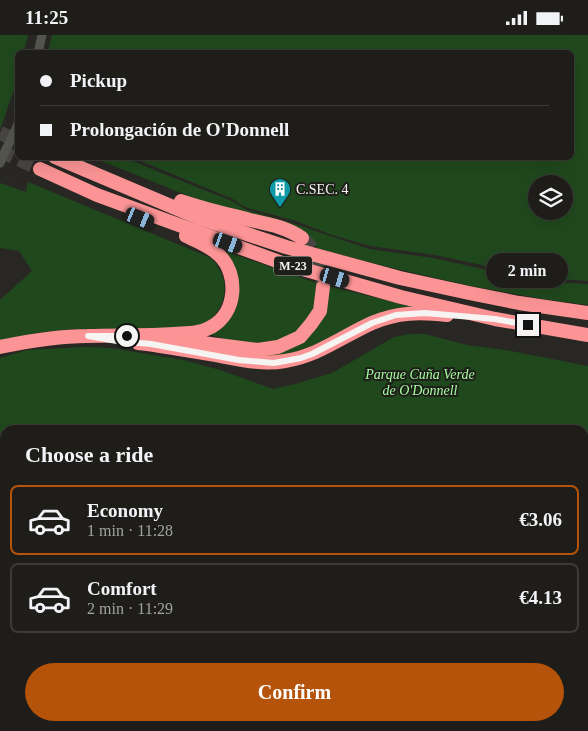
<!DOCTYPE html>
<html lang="en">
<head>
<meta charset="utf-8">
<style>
  body { margin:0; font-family:Georgia,serif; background:#2b2a27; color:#f1f3f6; height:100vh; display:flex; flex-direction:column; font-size:19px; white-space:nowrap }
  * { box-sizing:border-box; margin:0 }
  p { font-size:16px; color:#a1a2a2 }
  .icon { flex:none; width:28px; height:28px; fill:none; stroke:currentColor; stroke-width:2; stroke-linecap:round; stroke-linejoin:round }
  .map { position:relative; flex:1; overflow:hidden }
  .side { position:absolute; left:0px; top:390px; width:589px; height:306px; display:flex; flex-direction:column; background:#1e1d1a; border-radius:15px 15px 0 0; box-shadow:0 5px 20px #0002,0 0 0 1px #3c3b39 }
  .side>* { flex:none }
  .hud { position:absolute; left:15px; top:15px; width:559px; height:110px; border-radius:8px; box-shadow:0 5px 20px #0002,0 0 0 1px #3c3b39; display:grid; align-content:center; height:110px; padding:0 25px; background:#1e1d1a }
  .fabs { position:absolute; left:528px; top:140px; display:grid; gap:10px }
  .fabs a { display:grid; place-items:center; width:45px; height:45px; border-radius:50%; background:#1e1d1a; box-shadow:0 5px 20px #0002,0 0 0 1px #3c3b39; font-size:25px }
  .end { position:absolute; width:22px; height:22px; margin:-11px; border:6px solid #f5f4f2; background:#111; box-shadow:0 0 0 2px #111 }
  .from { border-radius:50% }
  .bubble { position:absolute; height:35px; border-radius:18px; background:#1e1d1a; box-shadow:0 5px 20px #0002,0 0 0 1px #3c3b39; font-size:16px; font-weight:600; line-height:35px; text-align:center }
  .car { position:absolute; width:15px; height:30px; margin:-15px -8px; border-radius:6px; box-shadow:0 0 4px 1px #0007; background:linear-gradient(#222 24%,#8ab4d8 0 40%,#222 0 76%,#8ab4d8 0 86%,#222 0) }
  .hud b { display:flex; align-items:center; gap:18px; height:48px; font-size:19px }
  .hud b+b { border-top:1px solid #3c3b39 }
  .hud i { width:12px; height:12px; background:#f1f3f6 }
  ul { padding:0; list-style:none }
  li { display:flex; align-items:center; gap:15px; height:70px; margin:0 10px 8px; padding:0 15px; border:2px solid #3c3b39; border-radius:8px }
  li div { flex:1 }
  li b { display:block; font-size:19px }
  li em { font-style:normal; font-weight:600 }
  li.on { border-color:#b45309 }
  li>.icon { width:45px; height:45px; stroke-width:1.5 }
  h2 { padding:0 25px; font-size:22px; line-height:60px }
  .cta { display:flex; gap:10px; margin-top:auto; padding:10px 25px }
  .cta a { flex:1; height:58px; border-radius:30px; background:#b45309; color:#fff; font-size:20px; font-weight:600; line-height:58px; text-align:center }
  .status { display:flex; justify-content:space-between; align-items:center; height:35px; padding:0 25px; background:#1e1d1a; direction:ltr }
  .status svg { height:14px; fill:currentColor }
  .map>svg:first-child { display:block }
  .green { fill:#20481d; fill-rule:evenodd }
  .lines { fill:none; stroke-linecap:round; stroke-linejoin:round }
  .highway-tunnel { stroke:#474642; stroke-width:14; stroke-dasharray:14 7; stroke-linecap:butt }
  .minor { stroke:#555550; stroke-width:9 }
  .highway { stroke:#fc9495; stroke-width:14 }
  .route { stroke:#f5f4f2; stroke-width:6 }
  .labels { text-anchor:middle; stroke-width:4; stroke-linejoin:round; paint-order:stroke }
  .shield { fill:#1e1e1a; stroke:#b4b4b1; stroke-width:1 }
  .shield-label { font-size:12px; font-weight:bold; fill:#f5f4f2 }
  .poi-label { font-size:14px; fill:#f5f4f2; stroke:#1e1e1a; text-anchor:start }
  .park-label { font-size:14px; font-style:italic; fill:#a5fd9e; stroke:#1e1e1a }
</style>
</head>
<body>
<div class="status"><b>11:25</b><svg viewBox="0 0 49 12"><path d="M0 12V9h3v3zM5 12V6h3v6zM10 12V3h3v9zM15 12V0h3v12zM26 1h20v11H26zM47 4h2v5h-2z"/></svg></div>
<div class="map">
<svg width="588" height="696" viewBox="0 0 588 696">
  <rect width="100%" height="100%" fill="#282723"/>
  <g class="green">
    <polygon points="0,0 28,0 24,17 18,18 17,46 0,95"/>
    <path d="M52,0H588V246C574,244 558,247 545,242L496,233L435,220L370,211L332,200L296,186L248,173L240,169L233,164L133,123L571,122V18L48,17ZM536,149H564V176H536Z"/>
    <polygon points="94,123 126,123 159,137 232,166 247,175 295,189 369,214 433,223 496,237 543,245 552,248 575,248 588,249 588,270 543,264 466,250 376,229 317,213 308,202 201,166"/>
    <path d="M28,147L199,218C204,220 209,222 213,225C215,227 217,230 218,232C230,250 225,275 206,288C203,290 199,291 195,293L73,294L36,298L0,305V265L32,236L19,216L0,213V148L26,157Z"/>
    <path d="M224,216L317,248C317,257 317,267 313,275C310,284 303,291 296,296C291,300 285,304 279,306C257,312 230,306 209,299L235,271Z"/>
    <polygon points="328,251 414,272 328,307 273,324 180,309 294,311"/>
    <polygon points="410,299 425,299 467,310 511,316 588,331 588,658 584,656 584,395 5,395 5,530 0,531 0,323 27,315 85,312 111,313 183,325 220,335 273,354 295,349 332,338 394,302"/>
    <polygon points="5,553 5,612 1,611 4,600 0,599 0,554"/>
    <polygon points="584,684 588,685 588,696 505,696 508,691 584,691"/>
  </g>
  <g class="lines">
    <g class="highway-tunnel">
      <polyline points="0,98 18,106"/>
      <polyline points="0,116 40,134"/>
      <path d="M302,203C317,216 323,231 323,251"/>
    </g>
    <g class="minor">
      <polyline points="38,18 42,0"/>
      <polyline points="0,128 18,89"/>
      <polyline points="0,543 5,543"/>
      <polyline points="584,672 588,674"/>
      <polyline points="60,696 63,692"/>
      <polyline points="269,696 272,691"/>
      <polyline points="387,696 390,691"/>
    </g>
    <g class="highway">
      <polyline points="55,122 199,183 286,212 400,243 469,258 519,268 588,278"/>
      <polyline points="40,134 97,160 285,229 401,262 495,284 588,300"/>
      <path d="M181,166C204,174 227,179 250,185C268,189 286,192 302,203"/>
      <polyline points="179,305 258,315 278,312 300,302 311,289 320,276 323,252"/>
      <path d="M138,308C166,311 193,317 221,321C242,325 264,330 285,326C318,321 343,301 372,288C398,277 420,277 447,280"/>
      <path d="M0,312C29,306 57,301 87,301C116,300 145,301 174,299C187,298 199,299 211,292C237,278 239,239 219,220C210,211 197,206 186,201"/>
    </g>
  </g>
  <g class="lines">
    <polyline class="route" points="127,301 88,301 117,306 151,309 239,325 274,328 301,323 312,319 372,288 396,280 425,278 495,284 528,290"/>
  </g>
  <defs>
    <g id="building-pin" transform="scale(1.125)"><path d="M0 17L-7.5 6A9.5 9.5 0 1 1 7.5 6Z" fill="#0f9aa8" stroke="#1e1e1a"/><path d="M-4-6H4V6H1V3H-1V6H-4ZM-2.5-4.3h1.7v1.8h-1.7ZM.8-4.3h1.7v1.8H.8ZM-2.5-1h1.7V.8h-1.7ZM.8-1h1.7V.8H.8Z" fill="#fff"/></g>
  </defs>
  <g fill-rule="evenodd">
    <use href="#building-pin" x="280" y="154"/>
  </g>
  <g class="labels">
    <rect class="shield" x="274" y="221.5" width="38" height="19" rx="4"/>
    <g class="shield-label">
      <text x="293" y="235">M-23</text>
    </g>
    <g class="poi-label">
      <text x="296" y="159">C.SEC. 4</text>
    </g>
    <g class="park-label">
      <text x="420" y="344">Parque Cuña Verde<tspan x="420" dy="16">de O'Donnell</tspan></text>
    </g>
  </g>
</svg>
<div class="fabs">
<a><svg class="icon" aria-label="layers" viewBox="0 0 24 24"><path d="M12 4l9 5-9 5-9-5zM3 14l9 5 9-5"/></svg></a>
</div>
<i class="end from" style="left:127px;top:301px"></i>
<i class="end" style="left:528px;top:290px"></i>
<div class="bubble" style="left:486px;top:218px;width:82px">2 min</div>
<i class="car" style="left:140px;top:183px;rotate:112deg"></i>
<i class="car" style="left:228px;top:208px;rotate:110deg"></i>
<i class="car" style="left:335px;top:243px;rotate:106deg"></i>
<div class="hud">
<b><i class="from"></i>Pickup</b>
<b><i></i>Prolongación de O'Donnell</b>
</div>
<section class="side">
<h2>Choose a ride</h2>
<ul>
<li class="on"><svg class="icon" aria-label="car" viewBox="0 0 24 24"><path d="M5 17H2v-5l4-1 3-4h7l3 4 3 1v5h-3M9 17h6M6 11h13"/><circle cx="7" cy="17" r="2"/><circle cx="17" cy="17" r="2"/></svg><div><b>Economy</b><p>1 min · 11:28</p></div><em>€3.06</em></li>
<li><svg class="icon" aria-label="car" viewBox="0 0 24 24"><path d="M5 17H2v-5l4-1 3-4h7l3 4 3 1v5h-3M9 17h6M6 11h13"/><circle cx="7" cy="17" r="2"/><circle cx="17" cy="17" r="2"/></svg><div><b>Comfort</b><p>2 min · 11:29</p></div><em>€4.13</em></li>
</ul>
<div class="cta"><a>Confirm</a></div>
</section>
</div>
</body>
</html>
